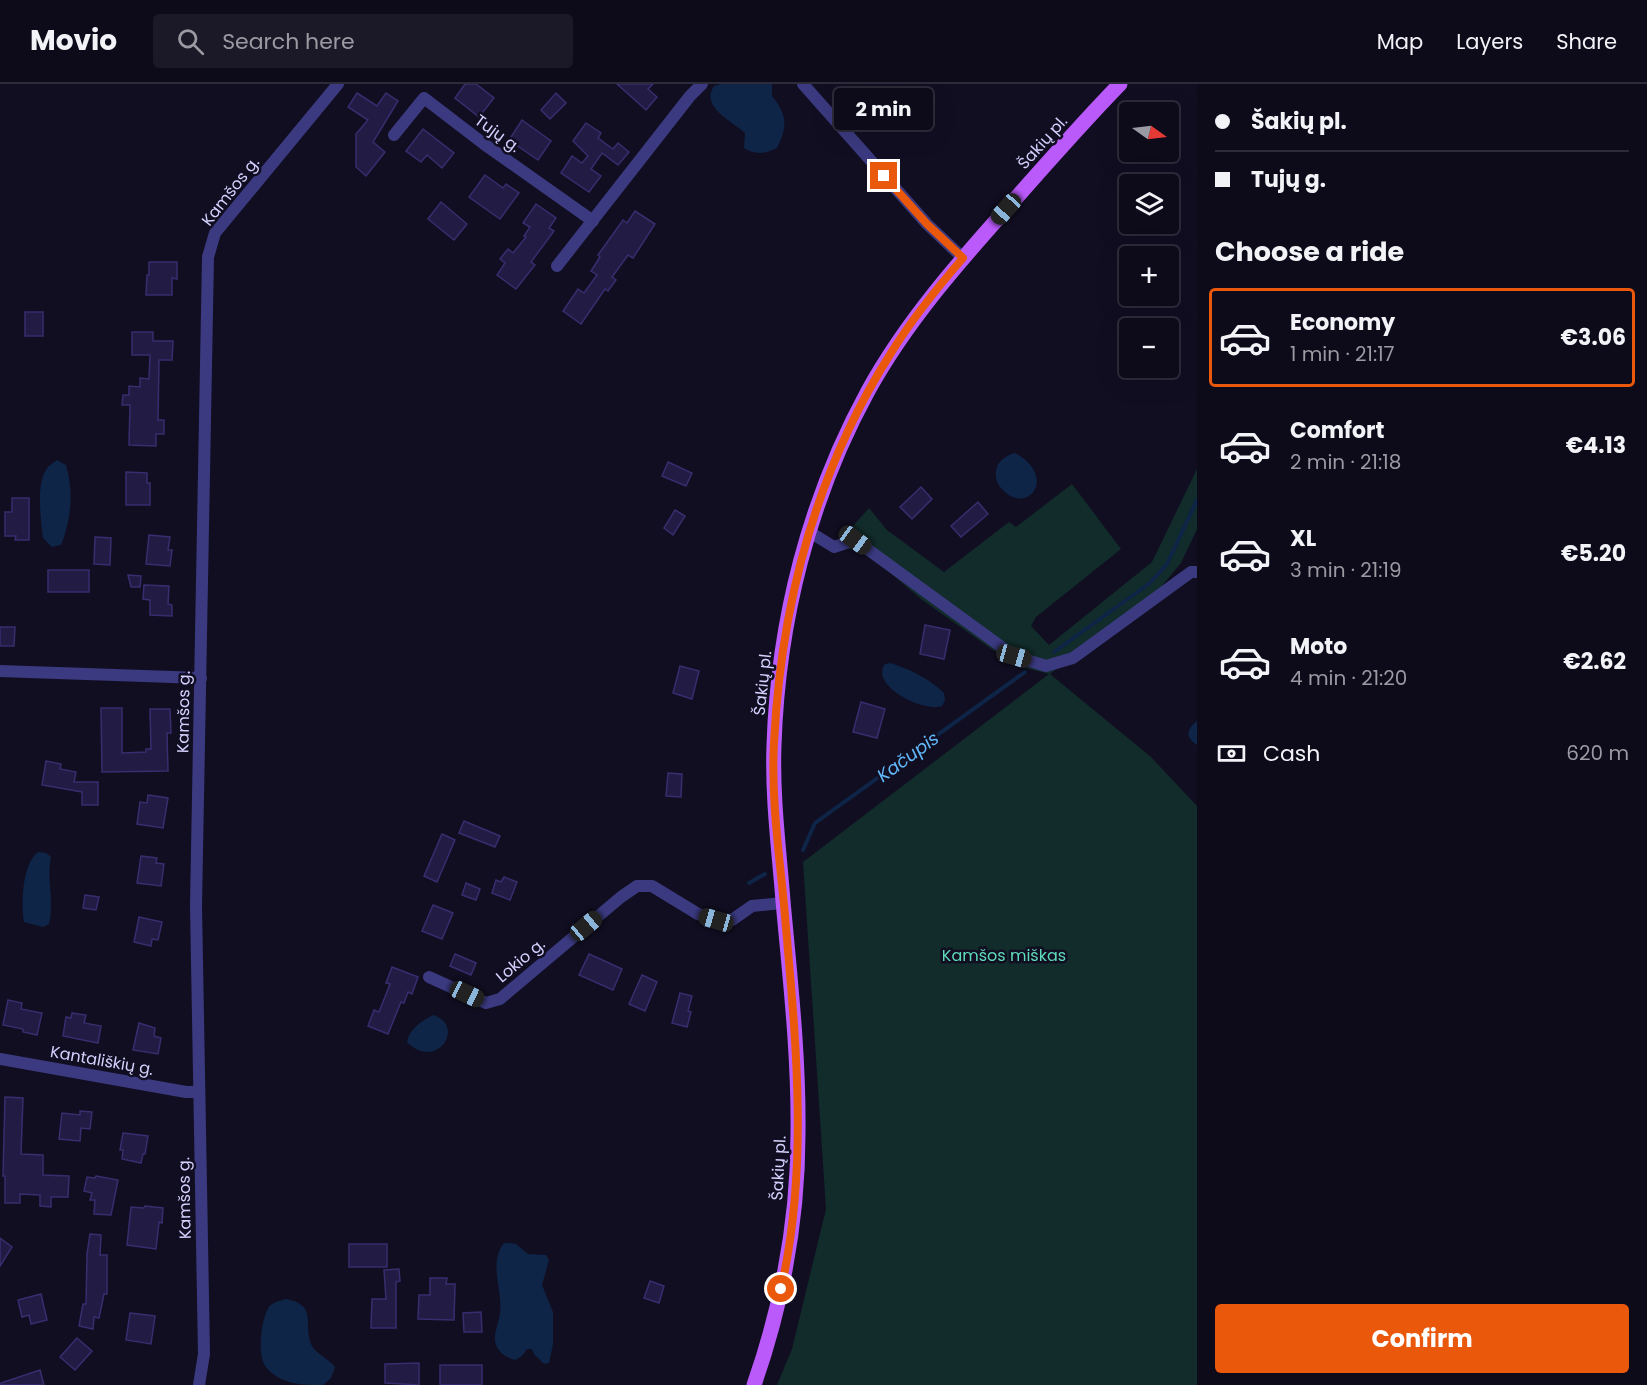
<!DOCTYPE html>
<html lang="en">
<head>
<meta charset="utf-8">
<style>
  body { margin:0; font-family:Poppins,sans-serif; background:#1b1827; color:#f1f3f6; height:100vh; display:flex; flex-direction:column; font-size:22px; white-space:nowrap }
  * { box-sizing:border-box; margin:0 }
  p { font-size:20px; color:#9a9aa2 }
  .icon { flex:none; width:33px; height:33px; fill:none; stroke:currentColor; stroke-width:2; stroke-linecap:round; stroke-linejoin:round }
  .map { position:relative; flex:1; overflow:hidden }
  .sheet { display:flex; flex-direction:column; background:#0d0a1a; width:450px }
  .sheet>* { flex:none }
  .top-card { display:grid; align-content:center; height:132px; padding:0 18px; background:#0d0a1a }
  .needle { width:39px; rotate:104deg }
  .controls { position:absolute; left:1119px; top:18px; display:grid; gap:12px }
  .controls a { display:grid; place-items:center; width:60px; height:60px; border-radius:6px; background:#0d0a1a; box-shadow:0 6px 24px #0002,0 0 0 2px #2d2b39; font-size:30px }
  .end { position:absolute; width:27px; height:27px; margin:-14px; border:8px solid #ea580c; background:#fff; box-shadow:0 0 0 3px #fff }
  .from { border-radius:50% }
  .bubble { position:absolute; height:42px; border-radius:6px; background:#0d0a1a; box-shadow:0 6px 24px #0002,0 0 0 2px #2d2b39; font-size:20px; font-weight:700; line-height:42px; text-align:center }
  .car { position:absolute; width:18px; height:36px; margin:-18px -9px; border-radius:8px; box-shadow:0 0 4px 2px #0007; background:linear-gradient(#222 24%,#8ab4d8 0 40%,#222 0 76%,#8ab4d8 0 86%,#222 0) }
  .top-card b { display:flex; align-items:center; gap:21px; height:57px; font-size:22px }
  .top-card b+b { border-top:2px solid #2d2b39 }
  .top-card i { width:15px; height:15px; background:#f1f3f6 }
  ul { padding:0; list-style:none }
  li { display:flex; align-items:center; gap:18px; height:99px; margin:0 12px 9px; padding:0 6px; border:3px solid transparent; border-radius:6px }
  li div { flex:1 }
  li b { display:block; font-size:22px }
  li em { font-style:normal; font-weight:700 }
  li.active { border-color:#ea580c }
  li>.icon { width:54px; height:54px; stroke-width:1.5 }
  h2 { padding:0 18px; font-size:27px; line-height:72px }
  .pay { display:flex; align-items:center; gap:15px; height:66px; padding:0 18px; font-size:22px }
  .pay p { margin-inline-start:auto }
  .button { display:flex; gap:12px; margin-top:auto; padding:12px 18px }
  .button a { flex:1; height:69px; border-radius:6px; background:#ea580c; color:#fff; font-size:24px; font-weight:700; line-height:69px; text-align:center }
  header { display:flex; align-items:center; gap:36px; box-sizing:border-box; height:84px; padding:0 30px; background:#0d0a1a; border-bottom:2px solid #2d2b39 }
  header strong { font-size:28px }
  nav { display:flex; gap:33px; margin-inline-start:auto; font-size:21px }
  .search { width:420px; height:54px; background:#1b1827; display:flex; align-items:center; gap:15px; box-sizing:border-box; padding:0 21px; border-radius:6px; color:#9a9aa2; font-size:22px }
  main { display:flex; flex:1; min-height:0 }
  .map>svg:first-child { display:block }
  .green { fill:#112c2a }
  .water { fill:#0e2547 }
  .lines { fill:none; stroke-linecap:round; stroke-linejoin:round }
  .stream { stroke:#0e2547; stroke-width:4 }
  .building { fill:#221b43; stroke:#382d6e; stroke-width:1.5 }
  .street { stroke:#3b3a80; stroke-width:12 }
  .primary { stroke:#ba5afb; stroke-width:15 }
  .route { stroke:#ea580c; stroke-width:8 }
  .labels { text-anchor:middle; stroke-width:5; stroke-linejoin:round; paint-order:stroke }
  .street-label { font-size:16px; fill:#d4d1fe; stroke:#110e22 }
  .park-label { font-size:16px; fill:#5edcb9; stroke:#110e22 }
  .water-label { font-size:18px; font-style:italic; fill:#61b9fb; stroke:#110e22 }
</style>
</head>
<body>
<header>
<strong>Movio</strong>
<div class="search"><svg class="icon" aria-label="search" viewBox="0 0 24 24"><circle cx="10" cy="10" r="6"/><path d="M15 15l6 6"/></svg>Search here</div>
<nav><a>Map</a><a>Layers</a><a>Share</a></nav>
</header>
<main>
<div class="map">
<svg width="1197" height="1301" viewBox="0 0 1197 1301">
  <rect width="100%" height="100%" fill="#110e22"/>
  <polygon class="green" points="1197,385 1197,445 1181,479 1156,509 1050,590 1151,673 1197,722 1197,1301 777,1301 792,1265 826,1125 803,778 1049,590 1014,581 921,515 864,467 834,463 869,424 887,446 944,488 1009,438 1016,443 1072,400 1121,465 1036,533 1031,542 1049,561 1152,478"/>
  <g class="water">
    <path d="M721,0H772V12C787,30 788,42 777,64C766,70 755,71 744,64L745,49C731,36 700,23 714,2Z"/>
    <path d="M1015,369C1059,393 1027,434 1001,404C997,400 995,392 996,387C997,377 1007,371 1015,369Z"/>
    <path d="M57,376L66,381C74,408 71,436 61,461L52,463L43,454C41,437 36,401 46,386C48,382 53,379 57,376Z"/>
    <path d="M891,579C910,586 929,594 944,609L945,616L942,622C925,629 869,602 885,580Z"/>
    <path d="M1197,637V661C1185,653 1186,646 1197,637Z"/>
    <path d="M38,768L46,769L51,773C46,795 55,817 49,840L43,843L24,838C21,820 22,780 38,768Z"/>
    <path d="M433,931C467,942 436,988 407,958C409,945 422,937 433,931Z"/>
    <path d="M509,1159L516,1160L528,1170L546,1171L549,1176L542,1201L553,1228V1260L549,1279L544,1280L534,1270L532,1265H527L522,1272L515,1276C505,1273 497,1268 495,1257C494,1249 499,1238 500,1229C503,1206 488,1179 504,1159Z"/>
    <path d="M286,1215C318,1221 303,1240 311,1260C314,1269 327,1273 335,1283L331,1294L323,1301C302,1301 281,1301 266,1283C257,1272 261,1235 269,1223C273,1218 279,1217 286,1215Z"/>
  </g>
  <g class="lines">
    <g class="stream">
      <polyline points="1054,568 1150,499 1167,480 1197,416"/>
      <polyline points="803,766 815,739 1025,588"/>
      <polyline points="749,799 765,790"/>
    </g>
  </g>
  <g class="building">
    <polygon points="465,0 476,0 494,14 479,33 455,14"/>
    <polygon points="617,0 653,0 648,5 657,13 646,26"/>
    <polygon points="357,9 377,22 386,9 398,17 373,58 385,68 366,92 356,83 356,50 368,36 348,23"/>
    <polygon points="556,9 566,19 550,35 541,26"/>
    <polygon points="522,36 551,57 538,76 509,56"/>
    <polygon points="586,39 601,49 598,54 613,65 618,59 629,68 618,81 602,69 591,85 601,92 589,108 561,89 572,72 582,79 588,72 573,57"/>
    <polygon points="423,45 454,69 442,84 427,71 421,78 406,67"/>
    <polygon points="485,91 503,104 506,100 519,109 500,135 469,113"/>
    <polygon points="441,118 467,140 454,156 428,135"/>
    <polygon points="536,120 556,134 549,144 554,147 531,178 535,181 516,205 497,191 505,179 500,175 508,165 513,169 526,153 524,152 530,143 523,139"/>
    <polygon points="635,127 655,140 633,174 628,171 612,193 616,196 608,207 605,205 581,240 563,227 578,205 584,209 597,191 591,187 600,173 598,171 623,136 627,139"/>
    <polygon points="149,178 177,178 177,195 172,194 172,211 146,211 147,191 149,191"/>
    <rect x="25" y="228" width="18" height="24"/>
    <polygon points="132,248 153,248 153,257 173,257 172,276 159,276 158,336 164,336 164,350 156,350 156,362 129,361 130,321 122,321 123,311 129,311 129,302 140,303 140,294 149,295 150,271 132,271"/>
    <polygon points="668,378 692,389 686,402 662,392"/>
    <polygon points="126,388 147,389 147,399 150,399 150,421 126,421"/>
    <polygon points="921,403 932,415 912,435 900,423"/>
    <polygon points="12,414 29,414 29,456 15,456 16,452 5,452 5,428 12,428"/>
    <polygon points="978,418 988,430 961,453 951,442"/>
    <polygon points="675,426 685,432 673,451 664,444"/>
    <polygon points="149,451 170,453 168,466 172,466 170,482 146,480"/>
    <polygon points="95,453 111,454 110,481 94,480"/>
    <rect x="48" y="486" width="41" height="22"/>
    <polygon points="128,491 141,492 140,503 131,503"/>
    <polygon points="144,501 169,502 168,520 172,521 172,532 150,531 150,516 143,515"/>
    <polygon points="925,541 950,546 944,575 920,570"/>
    <polygon points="0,543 15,543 14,562 0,562"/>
    <polygon points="680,582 699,587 692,615 673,609"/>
    <polygon points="861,618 885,625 877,654 853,648"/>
    <polygon points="101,624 122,624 122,669 146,668 146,665 151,665 150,625 170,625 171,649 167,649 168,687 102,688"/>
    <polygon points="46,677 61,680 60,685 76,688 74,698 98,698 98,721 82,721 82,708 42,701"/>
    <polygon points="668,689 682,690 681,713 666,712"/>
    <polygon points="148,711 168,714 163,744 137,740 140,718 147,719"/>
    <polygon points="464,737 500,752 495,763 459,749"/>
    <polygon points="442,750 455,756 437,798 424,792"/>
    <polygon points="141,772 157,774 156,779 164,780 161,802 137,799"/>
    <polygon points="504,793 517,798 510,816 492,809 496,796 501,798"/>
    <polygon points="466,799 480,805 476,816 462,811"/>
    <polygon points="85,811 99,813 96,826 83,824"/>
    <polygon points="433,821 453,829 442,855 422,847"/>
    <polygon points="139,833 162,838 158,856 152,855 151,862 134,858"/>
    <polygon points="455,870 476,879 471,891 450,882"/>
    <polygon points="589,870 622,885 613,906 579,891"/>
    <polygon points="392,883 418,893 412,910 408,908 404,919 401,918 388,950 368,942 374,926 379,928 390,900 386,899"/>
    <polygon points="642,891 657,898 645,927 629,920"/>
    <polygon points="680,909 692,912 688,927 691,928 687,943 672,939"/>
    <polygon points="8,916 22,919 21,925 42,929 37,951 23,948 23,945 3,941"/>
    <polygon points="72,929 86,931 84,939 101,942 98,959 63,952 66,933 71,934"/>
    <polygon points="139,939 155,944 154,952 161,954 158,970 133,966"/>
    <polygon points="5,1013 23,1014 21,1070 43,1071 43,1091 69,1092 68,1113 51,1113 51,1123 40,1122 40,1111 20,1110 20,1119 5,1119 5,1092 3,1092"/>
    <polygon points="80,1027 92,1028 90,1045 81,1044 80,1057 59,1055 62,1029 80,1031"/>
    <polygon points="123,1049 148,1052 145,1070 143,1070 141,1079 122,1075 123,1066 120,1066"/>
    <polygon points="96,1092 118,1096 111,1131 94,1130 95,1116 90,1116 92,1109 84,1107 87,1093 95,1094"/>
    <polygon points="145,1122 163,1124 162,1139 159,1138 156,1165 127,1161 131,1123 144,1124"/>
    <polygon points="90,1150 101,1151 100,1171 107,1171 107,1210 104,1210 99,1234 94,1233 93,1245 79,1242 83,1220 86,1220 87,1170"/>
    <polygon points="0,1154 12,1163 0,1182"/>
    <rect x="349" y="1160" width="38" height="23"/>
    <polygon points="399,1185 400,1197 396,1198 396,1244 371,1244 372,1215 386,1215 384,1186"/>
    <polygon points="430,1194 447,1194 446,1200 455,1200 454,1236 418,1235 419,1211 430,1211"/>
    <polygon points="650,1197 664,1202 659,1219 644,1214"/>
    <polygon points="41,1210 47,1236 31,1240 29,1231 22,1233 18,1216"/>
    <polygon points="481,1228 482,1248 464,1248 463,1229"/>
    <polygon points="130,1229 155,1232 151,1260 126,1256"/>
    <polygon points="77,1254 92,1267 75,1286 60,1273"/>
    <polygon points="419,1279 419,1301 385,1299 385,1280"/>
    <rect x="440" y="1281" width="42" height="20"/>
    <polygon points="40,1286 44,1301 1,1301 1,1299"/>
  </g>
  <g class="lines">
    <g class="street">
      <polyline points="803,0 927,140 963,174"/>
      <polyline points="394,51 424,14 484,60 593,137"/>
      <polyline points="557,182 690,12 702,0"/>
      <polyline points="808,447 834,463 855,456 1014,572 1046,582 1073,574 1191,488 1197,488"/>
      <polyline points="0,587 201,594"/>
      <polyline points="429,893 486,919 500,915 621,813 637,802 652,802 698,830 716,835 732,836 752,822 783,819"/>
      <polyline points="0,975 186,1008 199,1008"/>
      <polyline points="199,1301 204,1270 196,821 208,173 215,149 338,0"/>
    </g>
    <path class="primary" d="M754,1301C782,1221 798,1136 798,1050C799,972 790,894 783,817C779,765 772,712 774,661C778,537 809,415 868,307C906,238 958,179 1010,121C1046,80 1082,39 1120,0"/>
  </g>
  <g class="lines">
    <path class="route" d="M781,1205C810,1078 795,949 784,821C779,768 771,713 774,659C781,519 815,388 891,269C912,235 937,204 963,174L927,140L884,92"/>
  </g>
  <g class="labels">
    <g class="street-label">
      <text transform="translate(498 49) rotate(36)" y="6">Tujų g.</text>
      <text transform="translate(1042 58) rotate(-48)" y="6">Šakių pl.</text>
      <text transform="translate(230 107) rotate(-52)" y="6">Kamšos g.</text>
      <text transform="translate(762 599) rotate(-84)" y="6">Šakių pl.</text>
      <text transform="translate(183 628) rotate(-89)" y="6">Kamšos g.</text>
      <text transform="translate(520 876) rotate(-40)" y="6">Lokio g.</text>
      <text transform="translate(102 976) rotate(10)" y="6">Kantališkių g.</text>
      <text transform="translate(778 1084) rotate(-87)" y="6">Šakių pl.</text>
      <text transform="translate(184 1114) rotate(-91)" y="6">Kamšos g.</text>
    </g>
    <g class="park-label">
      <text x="1004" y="877">Kamšos miškas</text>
    </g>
    <g class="water-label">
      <text transform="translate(908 673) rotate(-36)" y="6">Kačupis</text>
    </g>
  </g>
</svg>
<div class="controls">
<a><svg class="needle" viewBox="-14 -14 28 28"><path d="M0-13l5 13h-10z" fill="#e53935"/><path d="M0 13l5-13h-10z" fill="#9a9aa2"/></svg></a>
<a><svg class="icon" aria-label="layers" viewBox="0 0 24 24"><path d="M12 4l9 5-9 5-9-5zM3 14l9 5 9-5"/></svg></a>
<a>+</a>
<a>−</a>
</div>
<i class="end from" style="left:781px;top:1205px"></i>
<i class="end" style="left:884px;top:92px"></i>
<div class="bubble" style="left:834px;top:4px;width:99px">2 min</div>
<i class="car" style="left:1006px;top:125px;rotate:222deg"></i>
<i class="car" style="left:855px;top:456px;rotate:126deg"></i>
<i class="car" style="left:1014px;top:572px;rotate:106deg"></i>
<i class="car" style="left:716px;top:836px;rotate:286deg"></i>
<i class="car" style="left:586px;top:842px;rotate:50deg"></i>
<i class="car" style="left:467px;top:910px;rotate:115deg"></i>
</div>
<section class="sheet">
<div class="top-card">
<b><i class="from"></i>Šakių pl.</b>
<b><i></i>Tujų g.</b>
</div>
<h2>Choose a ride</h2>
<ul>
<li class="active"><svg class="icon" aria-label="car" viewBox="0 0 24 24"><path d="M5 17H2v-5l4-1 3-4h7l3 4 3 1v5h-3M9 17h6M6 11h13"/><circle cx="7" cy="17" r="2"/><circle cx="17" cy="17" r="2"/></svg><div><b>Economy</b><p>1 min · 21:17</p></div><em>€3.06</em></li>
<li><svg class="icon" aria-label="car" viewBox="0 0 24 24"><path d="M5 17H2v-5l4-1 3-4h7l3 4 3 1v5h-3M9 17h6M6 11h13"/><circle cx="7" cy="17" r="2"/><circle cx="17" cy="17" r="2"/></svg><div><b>Comfort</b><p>2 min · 21:18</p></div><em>€4.13</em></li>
<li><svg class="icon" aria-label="car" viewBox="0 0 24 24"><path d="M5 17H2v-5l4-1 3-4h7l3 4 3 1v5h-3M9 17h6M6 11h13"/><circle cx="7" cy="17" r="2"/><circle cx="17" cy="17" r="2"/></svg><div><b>XL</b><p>3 min · 21:19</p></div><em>€5.20</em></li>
<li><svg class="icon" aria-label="car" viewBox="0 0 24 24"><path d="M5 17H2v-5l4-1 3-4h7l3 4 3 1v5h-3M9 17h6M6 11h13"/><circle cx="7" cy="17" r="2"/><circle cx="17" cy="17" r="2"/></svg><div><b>Moto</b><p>4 min · 21:20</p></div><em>€2.62</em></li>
</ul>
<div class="pay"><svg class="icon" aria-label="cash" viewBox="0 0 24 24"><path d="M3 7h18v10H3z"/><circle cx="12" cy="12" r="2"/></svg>Cash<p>620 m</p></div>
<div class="button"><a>Confirm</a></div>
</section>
</main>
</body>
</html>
